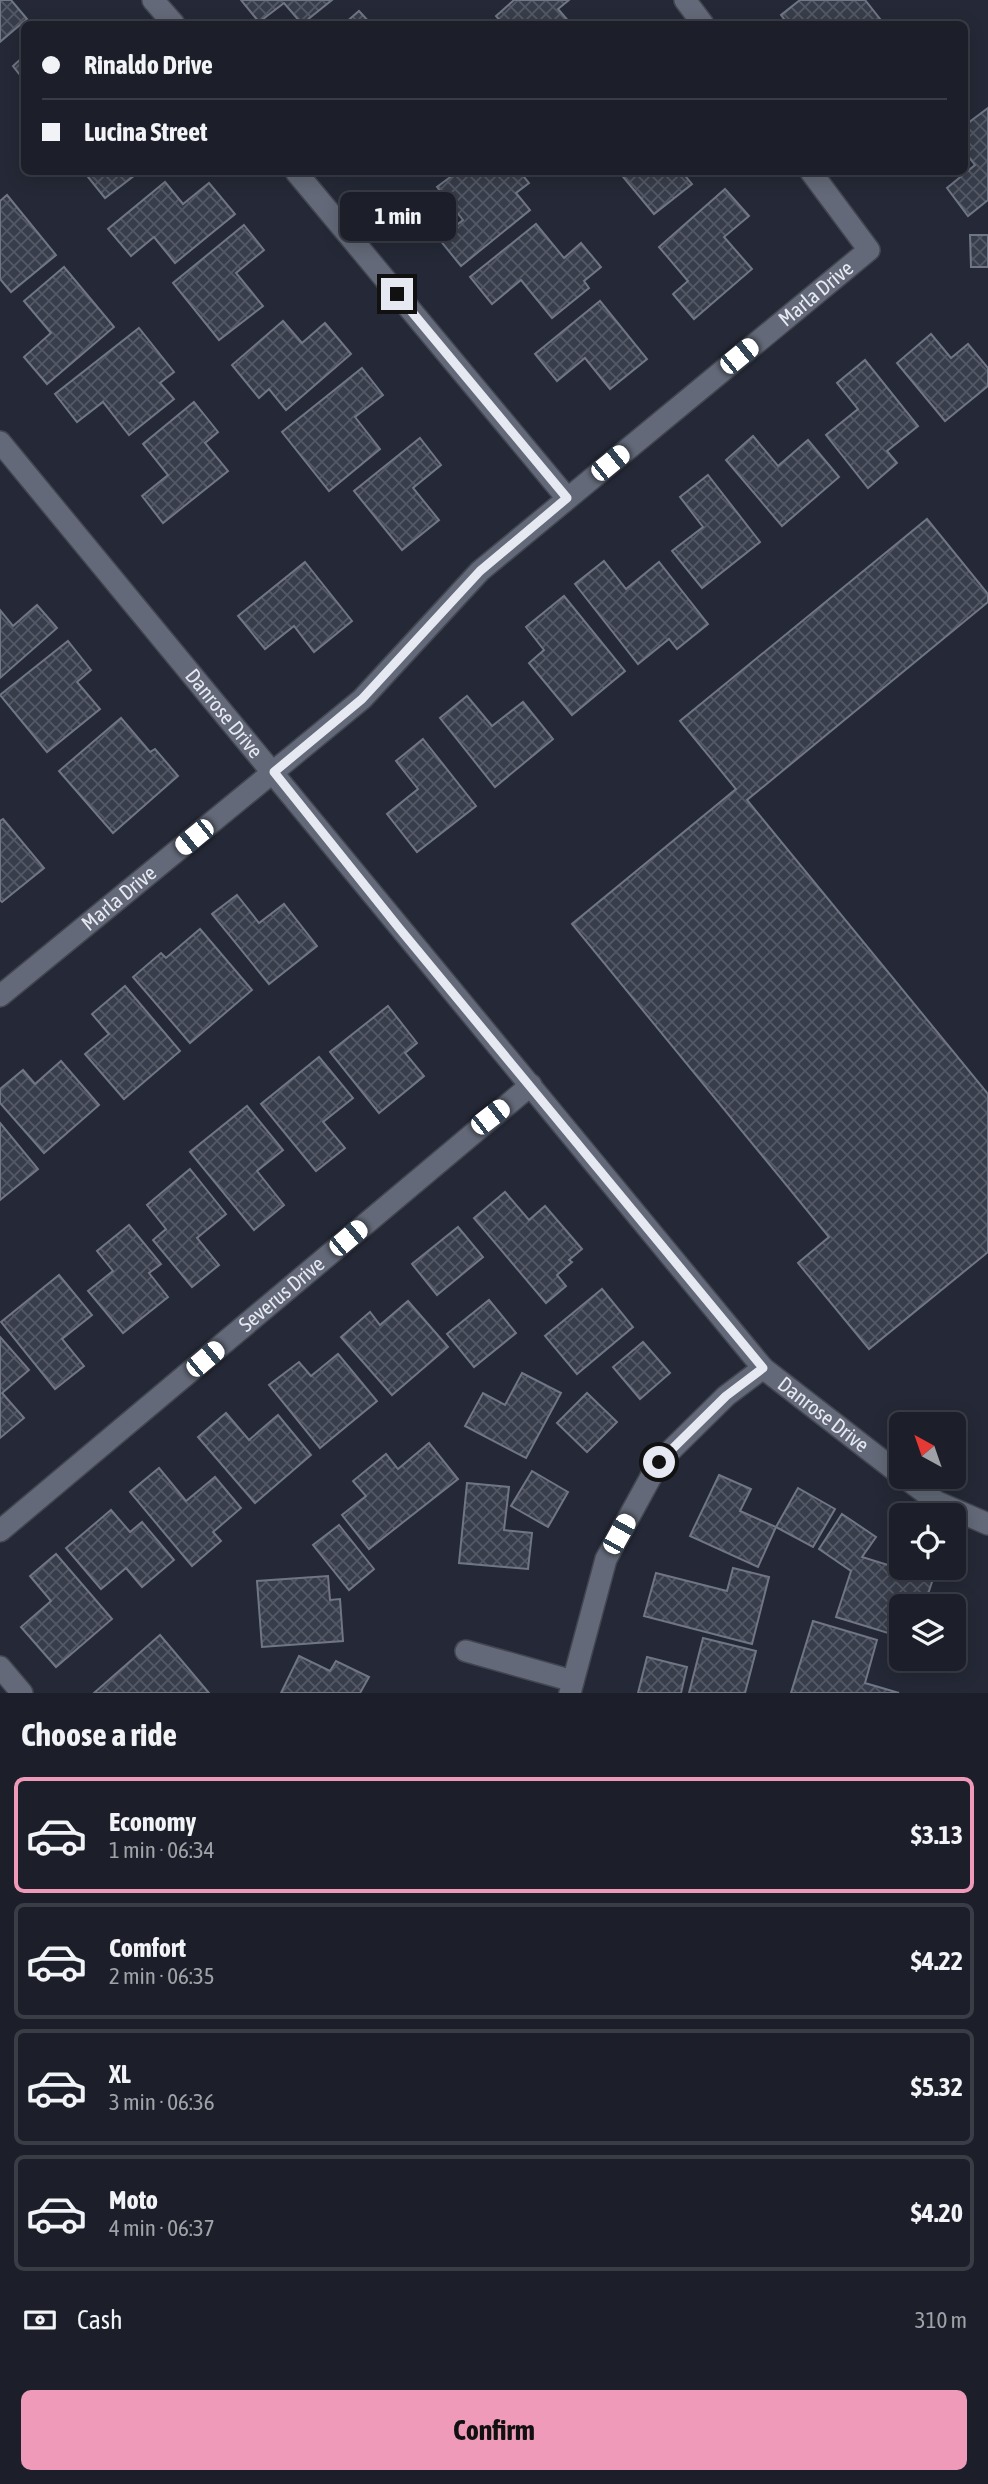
<!DOCTYPE html>
<html lang="en">
<head>
<meta charset="utf-8">
<style>
  body { margin:0; font-family:"Asap Condensed",sans-serif; background:#292c35; color:#f1f3f6; height:100vh; display:flex; flex-direction:column; font-size:26px; white-space:nowrap }
  * { box-sizing:border-box; margin:0 }
  p { font-size:23px; color:#a0a2a8 }
  .icon { flex:none; width:38px; height:38px; fill:none; stroke:currentColor; stroke-width:2; stroke-linecap:round; stroke-linejoin:round }
  .map { position:relative; height:1693px; overflow:hidden }
  .side { display:flex; flex-direction:column; background:#1c1f29; flex:1 }
  .side>* { flex:none }
  .banner { position:absolute; left:21px; top:21px; width:947px; height:154px; border-radius:10px; box-shadow:0 4px 18px #0003,0 0 0 2px #3a3d46; display:grid; align-content:center; height:154px; padding:0 21px; background:#1c1f29 }
  .needle { width:46px; rotate:320deg }
  .fabs { position:absolute; left:889px; top:1412px; display:grid; gap:14px }
  .fabs a { display:grid; place-items:center; width:77px; height:77px; border-radius:10px; background:#1c1f29; box-shadow:0 4px 18px #0003,0 0 0 2px #3a3d46; font-size:35px }
  .end { position:absolute; width:32px; height:32px; margin:-16px; border:9px solid #e6e9f2; background:#111; box-shadow:0 0 0 4px #111 }
  .from { border-radius:50% }
  .bubble { position:absolute; height:49px; border-radius:10px; background:#1c1f29; box-shadow:0 4px 18px #0003,0 0 0 2px #3a3d46; font-size:23px; font-weight:700; line-height:49px; text-align:center }
  .car { position:absolute; width:21px; height:42px; margin:-21px -10px; border-radius:9px; box-shadow:0 0 5px 2px #0007; background:linear-gradient(#fff 24%,#345 0 40%,#fff 0 76%,#345 0 86%,#fff 0) }
  .banner b { display:flex; align-items:center; gap:24px; height:66px; font-size:26px }
  .banner b+b { border-top:2px solid #3a3d46 }
  .banner i { width:18px; height:18px; background:#f1f3f6 }
  ul { padding:0; list-style:none }
  li { display:flex; align-items:center; gap:21px; height:116px; margin:0 14px 10px; padding:0 7px; border:4px solid #3a3d46; border-radius:10px }
  li div { flex:1 }
  li b { display:block; font-size:26px }
  li em { font-style:normal; font-weight:700 }
  li.active { border-color:#ef9ab8 }
  li>.icon { width:63px; height:63px; stroke-width:1.5 }
  h2 { padding:0 21px; font-size:32px; line-height:84px }
  .pay { display:flex; align-items:center; gap:18px; height:77px; padding:0 21px; font-size:26px }
  .pay p { margin-inline-start:auto }
  .action { display:flex; gap:14px; margin-top:auto; padding:14px 21px }
  .action a { flex:1; height:80px; border-radius:10px; background:#ef9ab8; color:#111; font-size:28px; font-weight:700; line-height:80px; text-align:center }
  .map>svg:first-child { display:block }
  .building { fill:url(#building-cross-hatch); stroke:#707685; stroke-width:2 }
  .lines { fill:none; stroke-linecap:round; stroke-linejoin:round }
  .minor-casing { stroke:#424651; stroke-width:24 }
  .minor { stroke:#636978; stroke-width:21 }
  .route { stroke:#e6e9f2; stroke-width:9 }
  .labels { text-anchor:middle; stroke-width:5; stroke-linejoin:round; paint-order:stroke }
  .street-label { font-size:21px; fill:#e6e9f2; stroke:#101218 }
</style>
</head>
<body>
<div class="map">
<svg width="988" height="1693" viewBox="0 0 988 1693">
  <defs>
    <pattern id="building-cross-hatch" width="8" height="8" patternUnits="userSpaceOnUse" patternTransform="scale(1.75)"><rect width="8" height="8" fill="#383d4b"/><path d="M0 0l8 8M0 8l8-8" fill="none" stroke="#555965"/></pattern>
  </defs>
  <rect width="100%" height="100%" fill="#252937"/>
  <g class="building">
    <polygon points="0,0 11,0 27,19 0,42"/>
    <polygon points="241,0 332,0 302,24 284,3 259,22"/>
    <polygon points="514,0 569,0 558,9 571,24 503,24 496,16"/>
    <polygon points="800,0 865,0 884,24 788,24 781,15"/>
    <polygon points="359,11 371,24 344,24"/>
    <polygon points="24,56 24,80 13,66"/>
    <polygon points="988,108 988,200 968,216 947,188 975,165 964,151 964,126"/>
    <polygon points="84,172 139,172 105,198"/>
    <polygon points="457,172 520,172 529,183 516,193 530,210 461,266 439,239 463,220 437,187"/>
    <polygon points="619,172 682,172 692,184 654,214"/>
    <polygon points="165,182 183,204 209,183 235,214 175,263 154,237 131,256 108,229"/>
    <polygon points="725,189 749,216 724,237 752,269 694,319 673,294 688,281 659,247"/>
    <polygon points="7,195 56,255 11,292 0,279 0,201"/>
    <polygon points="536,224 564,258 581,243 601,267 584,281 589,288 552,318 521,280 492,304 470,277"/>
    <polygon points="244,225 264,250 236,273 263,306 219,340 173,283"/>
    <polygon points="970,235 988,235 988,267 971,267"/>
    <polygon points="64,267 114,327 47,384 24,357 51,333 24,301"/>
    <polygon points="600,301 647,359 610,389 585,358 557,381 535,354"/>
    <polygon points="283,321 302,343 325,323 351,354 286,410 269,389 259,398 232,365"/>
    <polygon points="139,328 174,372 160,383 174,399 129,435 103,402 77,422 55,394"/>
    <polygon points="931,334 951,358 968,344 988,368 988,386 945,421 897,363"/>
    <polygon points="865,360 918,426 887,451 897,463 868,488 826,435 858,409 837,383"/>
    <polygon points="362,368 383,395 355,417 380,449 329,491 282,432"/>
    <polygon points="194,402 218,432 205,443 228,471 163,523 142,496 168,475 143,444"/>
    <polygon points="753,436 778,466 808,440 839,477 782,526 726,460"/>
    <polygon points="420,438 441,465 413,488 439,520 402,550 354,491"/>
    <polygon points="708,475 760,542 702,588 672,551 703,527 680,497"/>
    <polygon points="927,519 988,594 988,602 747,800 988,1094 988,1252 869,1349 798,1263 829,1237 572,924 736,789 680,721"/>
    <polygon points="604,561 626,589 659,562 708,624 677,649 669,639 638,664 575,584"/>
    <polygon points="305,562 352,621 314,652 294,626 265,649 238,616"/>
    <polygon points="564,596 625,671 572,715 529,663 544,650 526,627"/>
    <polygon points="37,605 57,628 0,678 0,610 13,626"/>
    <polygon points="68,641 91,670 77,682 100,709 47,752 0,695"/>
    <polygon points="467,696 492,726 523,702 553,739 495,787 440,718"/>
    <polygon points="121,718 150,752 155,749 178,776 113,833 59,771"/>
    <polygon points="423,739 476,806 417,852 387,814 418,789 396,761"/>
    <polygon points="3,819 44,868 2,902 0,900 0,821"/>
    <polygon points="237,895 259,923 284,904 317,946 269,984 212,914"/>
    <polygon points="200,929 252,990 190,1043 133,977 161,953 166,958"/>
    <polygon points="125,986 180,1051 124,1099 85,1054 109,1034 92,1014"/>
    <polygon points="388,1006 417,1043 405,1053 424,1076 379,1113 330,1052"/>
    <polygon points="319,1057 353,1098 323,1122 345,1148 316,1171 261,1104"/>
    <polygon points="61,1061 99,1105 44,1153 0,1103 0,1089 23,1070 35,1084"/>
    <polygon points="247,1106 283,1150 257,1171 284,1205 254,1230 190,1152"/>
    <polygon points="0,1123 38,1169 0,1200"/>
    <polygon points="190,1169 226,1214 197,1238 219,1265 192,1287 153,1240 166,1229 147,1205"/>
    <polygon points="505,1192 529,1220 545,1206 582,1249 569,1260 572,1262 557,1275 566,1286 546,1303 474,1218"/>
    <polygon points="129,1225 161,1264 149,1273 168,1297 123,1333 88,1291 113,1271 97,1251"/>
    <polygon points="458,1227 483,1257 437,1295 412,1264"/>
    <polygon points="59,1275 92,1315 62,1339 84,1366 55,1389 1,1322"/>
    <polygon points="602,1289 633,1327 577,1374 545,1336"/>
    <polygon points="489,1300 516,1333 474,1367 447,1334"/>
    <polygon points="408,1301 448,1347 392,1395 341,1337 370,1312 380,1325"/>
    <polygon points="0,1337 29,1370 2,1393 24,1418 0,1438"/>
    <polygon points="643,1342 670,1373 640,1399 613,1367"/>
    <polygon points="338,1354 377,1401 320,1448 269,1385 299,1362 311,1376"/>
    <polygon points="522,1373 561,1393 526,1458 465,1426 483,1393 505,1405"/>
    <polygon points="587,1393 617,1422 587,1452 557,1423"/>
    <polygon points="226,1413 249,1440 278,1415 311,1455 255,1503 198,1437"/>
    <polygon points="429,1443 458,1479 369,1549 342,1515 366,1496 353,1481 386,1454 398,1469"/>
    <polygon points="159,1468 186,1501 215,1477 241,1508 213,1532 221,1541 192,1566 130,1492"/>
    <polygon points="532,1471 568,1492 548,1527 511,1506"/>
    <polygon points="719,1475 751,1489 740,1511 776,1527 758,1567 690,1536"/>
    <polygon points="467,1483 509,1487 504,1530 532,1533 528,1569 459,1563"/>
    <polygon points="798,1488 835,1509 813,1547 776,1527"/>
    <polygon points="111,1510 130,1532 142,1522 174,1560 142,1587 126,1568 101,1589 66,1548"/>
    <polygon points="842,1514 876,1537 862,1557 933,1579 924,1606 901,1606 901,1637 836,1617 851,1571 819,1549"/>
    <polygon points="339,1525 374,1569 349,1590 313,1545"/>
    <polygon points="56,1554 112,1619 56,1667 21,1627 51,1601 30,1576"/>
    <polygon points="733,1568 769,1577 752,1644 644,1616 656,1573 727,1591"/>
    <polygon points="328,1576 330,1600 340,1599 343,1641 262,1647 257,1581"/>
    <polygon points="813,1621 877,1640 865,1683 899,1693 791,1693"/>
    <polygon points="160,1635 209,1693 94,1693"/>
    <polygon points="703,1638 756,1651 745,1693 689,1693"/>
    <polygon points="299,1656 330,1671 336,1661 369,1677 360,1693 281,1693"/>
    <polygon points="647,1657 687,1667 681,1693 638,1693"/>
  </g>
  <g class="lines">
    <g class="minor-casing">
      <g id="minor">
        <polyline points="153,0 174,24"/>
        <polyline points="685,0 703,24"/>
        <polyline points="296,172 567,498"/>
        <path id="s1" d="M0,442L763,1368L901,1475"/>
        <path id="s2" d="M0,996L362,699L480,571L869,250L811,172"/>
        <polyline points="904,1477 937,1502 988,1524"/>
        <path id="s3" d="M0,1531L531,1085"/>
        <polyline points="466,1651 573,1681"/>
        <polyline points="0,1667 22,1693"/>
        <polyline points="570,1693 606,1559 659,1462 726,1396 763,1368"/>
      </g>
    </g>
    <use href="#minor" class="minor"/>
  </g>
  <g class="lines">
    <polyline class="route" points="397,294 567,498 480,571 362,699 274,772 399,928 763,1368 726,1396 659,1462"/>
  </g>
  <g class="labels">
    <g class="street-label">
      <text dy="7" stroke="none"><textPath href="#s2" startOffset="1078">Marla Drive</textPath></text>
      <text dy="7" stroke="none"><textPath href="#s1" startOffset="352">Danrose Drive</textPath></text>
      <text dy="7" stroke="none"><textPath href="#s2" startOffset="154">Marla Drive</textPath></text>
      <text dy="7" stroke="none"><textPath href="#s3" startOffset="368">Severus Drive</textPath></text>
      <text dy="7" stroke="none"><textPath href="#s1" startOffset="1276">Danrose Drive</textPath></text>
    </g>
  </g>
</svg>
<div class="fabs">
<a><svg class="needle" viewBox="-14 -14 28 28"><path d="M0-13l5 13h-10z" fill="#e53935"/><path d="M0 13l5-13h-10z" fill="#a0a2a8"/></svg></a>
<a><svg class="icon" aria-label="locate" viewBox="0 0 24 24"><circle cx="12" cy="12" r="6"/><path d="M12 2v4M12 18v4M2 12h4M18 12h4"/></svg></a>
<a><svg class="icon" aria-label="layers" viewBox="0 0 24 24"><path d="M12 4l9 5-9 5-9-5zM3 14l9 5 9-5"/></svg></a>
</div>
<i class="end from" style="left:659px;top:1462px"></i>
<i class="end" style="left:397px;top:294px"></i>
<div class="bubble" style="left:340px;top:192px;width:116px">1 min</div>
<i class="car" style="left:739px;top:356px;rotate:51deg"></i>
<i class="car" style="left:610px;top:463px;rotate:51deg"></i>
<i class="car" style="left:194px;top:837px;rotate:231deg"></i>
<i class="car" style="left:490px;top:1117px;rotate:52deg"></i>
<i class="car" style="left:348px;top:1238px;rotate:50deg"></i>
<i class="car" style="left:205px;top:1359px;rotate:50deg"></i>
<i class="car" style="left:619px;top:1534px;rotate:29deg"></i>
<div class="banner">
<b><i class="from"></i>Rinaldo Drive</b>
<b><i></i>Lucina Street</b>
</div>
</div>
<section class="side">
<h2>Choose a ride</h2>
<ul>
<li class="active"><svg class="icon" aria-label="car" viewBox="0 0 24 24"><path d="M5 17H2v-5l4-1 3-4h7l3 4 3 1v5h-3M9 17h6M6 11h13"/><circle cx="7" cy="17" r="2"/><circle cx="17" cy="17" r="2"/></svg><div><b>Economy</b><p>1 min · 06:34</p></div><em>$3.13</em></li>
<li><svg class="icon" aria-label="car" viewBox="0 0 24 24"><path d="M5 17H2v-5l4-1 3-4h7l3 4 3 1v5h-3M9 17h6M6 11h13"/><circle cx="7" cy="17" r="2"/><circle cx="17" cy="17" r="2"/></svg><div><b>Comfort</b><p>2 min · 06:35</p></div><em>$4.22</em></li>
<li><svg class="icon" aria-label="car" viewBox="0 0 24 24"><path d="M5 17H2v-5l4-1 3-4h7l3 4 3 1v5h-3M9 17h6M6 11h13"/><circle cx="7" cy="17" r="2"/><circle cx="17" cy="17" r="2"/></svg><div><b>XL</b><p>3 min · 06:36</p></div><em>$5.32</em></li>
<li><svg class="icon" aria-label="car" viewBox="0 0 24 24"><path d="M5 17H2v-5l4-1 3-4h7l3 4 3 1v5h-3M9 17h6M6 11h13"/><circle cx="7" cy="17" r="2"/><circle cx="17" cy="17" r="2"/></svg><div><b>Moto</b><p>4 min · 06:37</p></div><em>$4.20</em></li>
</ul>
<div class="pay"><svg class="icon" aria-label="cash" viewBox="0 0 24 24"><path d="M3 7h18v10H3z"/><circle cx="12" cy="12" r="2"/></svg>Cash<p>310 m</p></div>
<div class="action"><a>Confirm</a></div>
</section>
</body>
</html>
